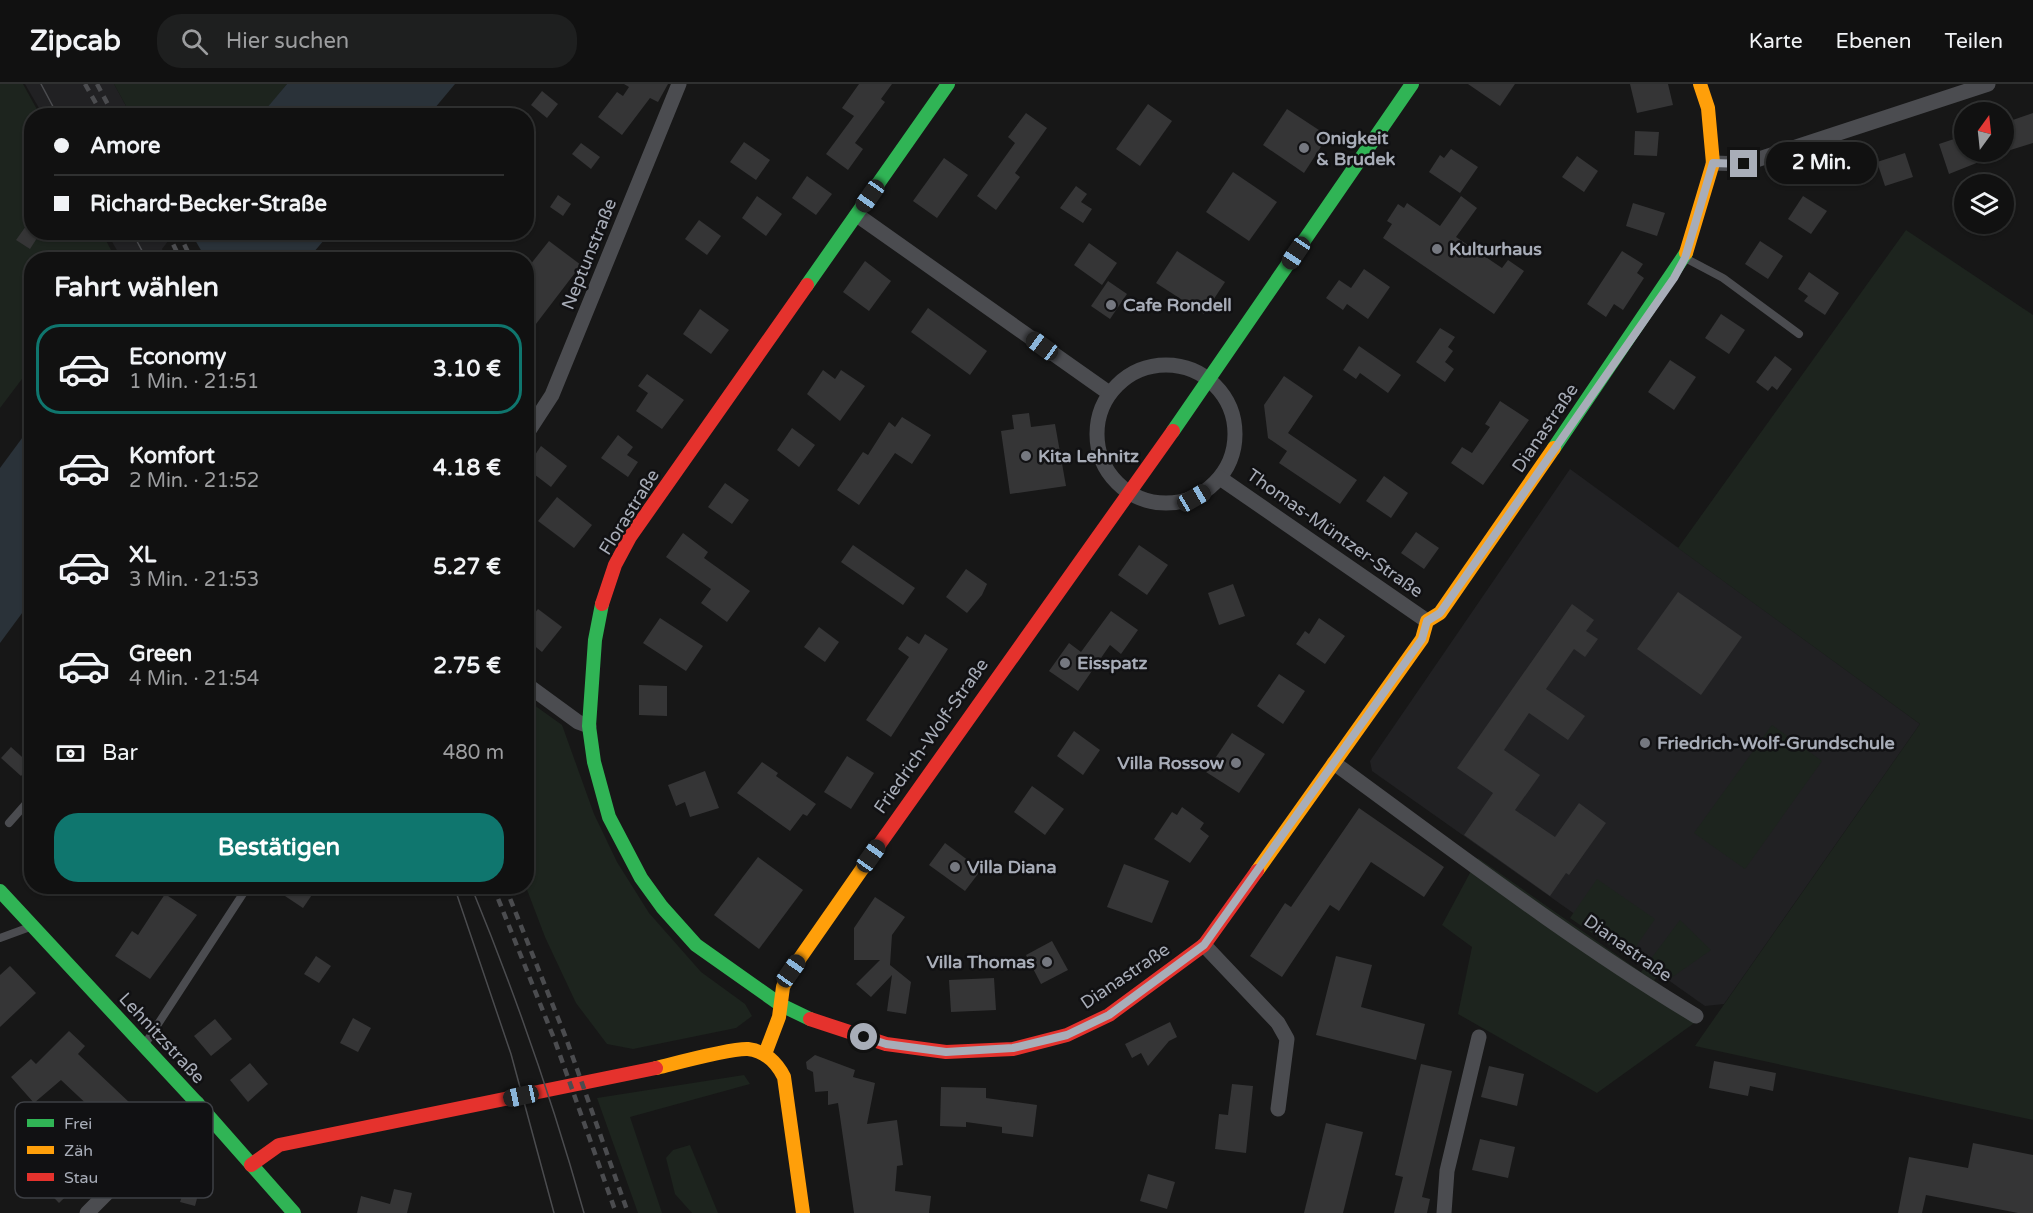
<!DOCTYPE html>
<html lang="de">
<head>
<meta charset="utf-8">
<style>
  body { margin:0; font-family:"Varela Round",sans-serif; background:#1e1f1f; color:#f1f3f6; height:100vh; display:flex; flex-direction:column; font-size:22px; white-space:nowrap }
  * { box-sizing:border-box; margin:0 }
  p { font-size:20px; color:#9c9d9f }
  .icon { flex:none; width:33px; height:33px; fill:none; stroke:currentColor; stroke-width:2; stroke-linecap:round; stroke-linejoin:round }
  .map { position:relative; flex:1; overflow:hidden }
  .details { position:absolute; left:24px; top:168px; width:510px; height:642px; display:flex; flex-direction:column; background:#111; border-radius:24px; box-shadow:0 2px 4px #0004,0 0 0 2px #303131 }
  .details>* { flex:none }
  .guide { position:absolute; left:24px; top:24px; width:510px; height:132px; border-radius:24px; box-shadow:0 2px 4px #0004,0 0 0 2px #303131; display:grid; align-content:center; height:132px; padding:0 30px; background:#111 }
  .needle { width:39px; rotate:15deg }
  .buttons { position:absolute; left:1954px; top:18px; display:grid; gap:12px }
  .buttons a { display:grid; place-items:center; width:60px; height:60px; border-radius:50%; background:#111; box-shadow:0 2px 4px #0004,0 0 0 2px #303131; font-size:30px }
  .end { position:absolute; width:27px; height:27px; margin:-14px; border:8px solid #a8adb8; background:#111; box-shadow:0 0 0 3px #111 }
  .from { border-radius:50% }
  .bubble { position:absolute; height:42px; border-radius:21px; background:#111; box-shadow:0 2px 4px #0004,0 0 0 2px #303131; font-size:20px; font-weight:700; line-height:42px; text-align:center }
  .car { position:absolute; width:18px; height:36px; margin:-18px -9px; border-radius:8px; box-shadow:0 0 4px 2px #0007; background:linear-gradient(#222 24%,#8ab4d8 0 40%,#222 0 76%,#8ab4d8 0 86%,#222 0) }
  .guide b { display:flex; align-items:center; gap:21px; height:57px; font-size:22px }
  .guide b+b { border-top:2px solid #303131 }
  .guide i { width:15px; height:15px; background:#f1f3f6 }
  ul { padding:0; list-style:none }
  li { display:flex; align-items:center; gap:18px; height:90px; margin:0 12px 9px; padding:0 18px; border:3px solid transparent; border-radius:24px }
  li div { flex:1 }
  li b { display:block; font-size:22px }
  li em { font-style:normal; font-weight:700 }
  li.on { border-color:#0f766e }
  li>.icon { width:54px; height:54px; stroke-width:1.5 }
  h2 { padding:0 30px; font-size:27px; line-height:72px }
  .pay { display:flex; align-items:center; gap:15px; height:66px; padding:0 30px; font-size:22px }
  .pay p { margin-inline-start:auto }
  .button { display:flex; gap:12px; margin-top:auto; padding:12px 30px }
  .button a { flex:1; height:69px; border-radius:24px; background:#0f766e; color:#fff; font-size:24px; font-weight:700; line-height:69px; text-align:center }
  header { display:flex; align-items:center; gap:36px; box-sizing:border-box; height:84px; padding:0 30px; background:#111; border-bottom:2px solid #303131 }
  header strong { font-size:28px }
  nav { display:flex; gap:33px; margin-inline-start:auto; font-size:21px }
  .search { width:420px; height:54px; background:#1e1f1f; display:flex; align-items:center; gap:15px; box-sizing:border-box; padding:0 21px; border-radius:24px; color:#9c9d9f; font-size:22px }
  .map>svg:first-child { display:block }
  .built { fill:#212123 }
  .green { fill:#1d241e }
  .water { fill:#2a3239 }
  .pier { fill:#171717 }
  .building { fill:#353536 }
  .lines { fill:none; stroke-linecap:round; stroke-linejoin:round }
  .lane { stroke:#4b4c50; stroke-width:8 }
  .street { stroke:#4b4c50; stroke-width:15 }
  .fast { stroke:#30b455; stroke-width:14 }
  .slow { stroke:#ff9f0a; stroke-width:14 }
  .jam { stroke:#e5322d; stroke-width:14 }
  .tram { stroke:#4b4c4f; stroke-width:1.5 }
  .rail { stroke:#4b4c4f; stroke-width:4.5; stroke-dasharray:8 6; stroke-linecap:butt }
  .route { stroke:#a8adb8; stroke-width:8 }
  .poi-dot { fill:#757880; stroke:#111113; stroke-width:2 }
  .labels { text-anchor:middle; stroke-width:5; stroke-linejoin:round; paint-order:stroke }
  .poi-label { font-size:18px; font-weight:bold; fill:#a8adb8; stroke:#111113; text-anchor:start }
  .street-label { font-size:18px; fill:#a8adb8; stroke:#111113 }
  .key { fill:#111113; stroke:#3e4045; stroke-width:1.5 }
  .key-label { font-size:16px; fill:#a8adb8 }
</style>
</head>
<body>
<header>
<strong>Zipcab</strong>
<div class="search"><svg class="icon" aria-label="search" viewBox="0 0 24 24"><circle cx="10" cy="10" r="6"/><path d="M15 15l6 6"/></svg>Hier suchen</div>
<nav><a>Karte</a><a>Ebenen</a><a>Teilen</a></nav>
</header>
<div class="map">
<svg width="2033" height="1129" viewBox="0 0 2033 1129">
  <rect width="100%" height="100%" fill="#171717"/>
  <g class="built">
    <polygon points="25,0 114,0 131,31 43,31"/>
    <polygon points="107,149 178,149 157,176 122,175"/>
    <polygon points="1570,385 1920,640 1724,920 1705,922 1372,687 1370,677"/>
  </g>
  <g class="green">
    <polygon points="0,0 23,0 40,31 32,32 32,148 102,149 111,166 111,175 32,176 31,283 0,324"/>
    <polygon points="114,0 287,0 261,32 131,31"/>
    <polygon points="1906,146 2033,231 2033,1036 1695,962 1920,640 1678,464"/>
    <polygon points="527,616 562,641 594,730 617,778 649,829 701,888 745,920 752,932 736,944 633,965 607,960 576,919 545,853 526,803"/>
    <polygon points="1772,641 1822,677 1745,785 1694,749"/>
    <polygon points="1478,774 1641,888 1680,836 1711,866 1671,894 1659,891 1654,896 1704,932 1597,1009 1458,930 1472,863 1442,841"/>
    <polygon points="1597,795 1655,835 1628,874 1570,834"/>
    <polygon points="744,991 750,1000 630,1033 662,1129 638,1129 597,1014"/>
    <polygon points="690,1061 718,1129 692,1129 675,1110 666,1074 673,1066"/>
  </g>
  <g class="water">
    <polygon points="287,0 455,0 429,31 261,31"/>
    <polygon points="178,149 330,149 308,175 157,176"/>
    <polygon points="31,342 31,517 0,559 0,384"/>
  </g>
  <polygon class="pier" points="175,148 191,149 206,175 168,175 162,165"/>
  <g class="building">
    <polygon points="624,0 668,0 658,18 650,14 622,51 598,33 617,8 623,12 629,3"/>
    <polygon points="859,0 892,0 881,15 885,18 855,59 863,65 848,86 826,70 854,32 842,24"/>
    <polygon points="1468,0 1515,0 1500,22"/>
    <polygon points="1630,0 1668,0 1673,21 1637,29"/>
    <polygon points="542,7 558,20 547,34 531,21"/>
    <polygon points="1148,20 1172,37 1140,82 1116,65"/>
    <polygon points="1287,25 1328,52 1304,89 1263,61"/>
    <polygon points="1026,29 1047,44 1015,89 1020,93 996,126 977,112 1015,59 1008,53"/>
    <polygon points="2033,29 2033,59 2004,68 2004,39"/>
    <polygon points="1635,47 1659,48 1657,72 1634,71"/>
    <polygon points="1963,52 1965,68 1998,68 1999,70 1949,90 1939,60"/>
    <polygon points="744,58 770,76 756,96 730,78"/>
    <polygon points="581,59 600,73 591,85 572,70"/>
    <polygon points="1451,65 1478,83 1460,109 1429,88 1440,71 1444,74"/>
    <polygon points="1905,69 1913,93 1885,102 1877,78"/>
    <polygon points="1577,72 1598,87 1584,108 1562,93"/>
    <polygon points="944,74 968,91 937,134 913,117"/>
    <polygon points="1233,88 1277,118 1249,157 1206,128"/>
    <polygon points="807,92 832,110 816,131 792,114"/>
    <polygon points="1076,102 1087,110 1081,118 1092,125 1083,139 1060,124"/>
    <polygon points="558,111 571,120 563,132 550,123"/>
    <polygon points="757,112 782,130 766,152 742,134"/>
    <polygon points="1461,112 1477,124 1456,153 1502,184 1508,176 1524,187 1494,230 1383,154 1392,140 1387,137 1398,120 1404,124 1407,119 1440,142"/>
    <polygon points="1803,112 1827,127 1811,150 1788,135"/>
    <polygon points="1633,119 1665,129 1657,152 1626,142"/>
    <polygon points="699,136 721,152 707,171 685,155"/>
    <polygon points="26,142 32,148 39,151 30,165 16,156"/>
    <polygon points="549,157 581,181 526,253 526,186"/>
    <polygon points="1760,157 1783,172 1768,195 1745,180"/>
    <polygon points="1089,159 1117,179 1102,201 1074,181"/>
    <polygon points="1177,167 1225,198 1204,230 1156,199"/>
    <polygon points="1622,167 1643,180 1637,189 1644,194 1623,226 1614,220 1606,233 1587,220"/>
    <polygon points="865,177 891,197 869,227 843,208"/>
    <polygon points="1364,185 1390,203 1368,235 1347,220 1343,226 1326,214 1339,196 1351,204"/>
    <polygon points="1809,188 1839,209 1825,231 1804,217 1808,212 1798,205"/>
    <polygon points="1108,197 1127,210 1110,235 1091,222"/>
    <polygon points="928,224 987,267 970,291 911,248"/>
    <polygon points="700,225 729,246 711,270 683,250"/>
    <polygon points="1721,230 1745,246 1729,270 1705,254"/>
    <polygon points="1440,244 1455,253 1448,263 1453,267 1445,278 1454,285 1445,298 1416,278"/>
    <polygon points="1359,262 1401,291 1388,309 1360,289 1356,295 1343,286"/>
    <polygon points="1775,272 1792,285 1777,306 1772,302 1768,307 1756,298"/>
    <polygon points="1670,276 1696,293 1674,326 1648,308"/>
    <polygon points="823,286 835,295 841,286 865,302 840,337 807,310"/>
    <polygon points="647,290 684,316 662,345 636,327 648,309 638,302"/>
    <polygon points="1284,292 1313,312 1288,349 1357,396 1340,420 1279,379 1287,367 1268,354 1264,321"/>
    <polygon points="1500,317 1529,336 1483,401 1451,379 1462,363 1472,369 1490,343 1485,340"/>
    <polygon points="1029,329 1031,343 1055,340 1066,402 1010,410 1001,347 1014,345 1012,331"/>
    <polygon points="902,333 931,351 912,380 895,369 859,421 837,406 863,368 868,371 889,338 895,343"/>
    <polygon points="792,344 815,361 799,383 777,366"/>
    <polygon points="618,351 633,363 627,371 638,378 628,393 601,374"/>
    <polygon points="541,362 567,382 551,403 526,384"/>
    <polygon points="1384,392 1408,409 1391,434 1366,417"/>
    <polygon points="725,399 749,416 732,440 708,423"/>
    <polygon points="557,413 592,441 574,464 538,437"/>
    <polygon points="1416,448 1439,464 1424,485 1401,469"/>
    <polygon points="683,449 708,468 704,474 750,507 727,538 701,519 711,505 666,473"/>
    <polygon points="853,461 915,504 903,521 841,478"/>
    <polygon points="1139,461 1168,481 1147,511 1118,491"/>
    <polygon points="966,485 987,500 982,511 967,529 946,513"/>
    <polygon points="1233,500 1245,532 1219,541 1208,509"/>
    <polygon points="1678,508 1742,553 1701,611 1637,565"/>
    <polygon points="1572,520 1594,536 1586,547 1598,555 1585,573 1574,565 1546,605 1585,632 1568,656 1529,629 1504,666 1540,691 1515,726 1555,753 1579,719 1606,739 1569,791 1566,789 1550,812 1464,751 1493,709 1457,684"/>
    <polygon points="538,525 562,543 542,568 526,555 526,540"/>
    <polygon points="1111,527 1138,546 1121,570 1110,561 1078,607 1049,587 1069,559 1081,568"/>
    <polygon points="660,534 703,562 686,587 643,559"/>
    <polygon points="1319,534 1345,552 1325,580 1296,560 1305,547 1309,550"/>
    <polygon points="819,543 839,558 825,578 804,563"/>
    <polygon points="925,550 948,565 891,653 866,636 909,573 898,565 907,552 919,560"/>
    <polygon points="1279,590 1305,607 1283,640 1257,622"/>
    <polygon points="639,601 667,602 667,632 639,631"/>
    <polygon points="1074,647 1100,666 1083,691 1057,672"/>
    <polygon points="1232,649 1265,670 1239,709 1206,688"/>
    <polygon points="11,663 31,681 21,692 1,674"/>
    <polygon points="847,672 874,689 851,725 824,708"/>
    <polygon points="762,678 778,689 776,692 816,720 807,732 803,730 790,747 737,709"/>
    <polygon points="705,687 719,724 690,733 685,718 676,722 668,701"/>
    <polygon points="1032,702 1064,725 1045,751 1014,728"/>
    <polygon points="1182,723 1204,739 1200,745 1209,752 1190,779 1154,755 1172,728 1177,731"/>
    <polygon points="1359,724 1444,783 1424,813 1371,778 1339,827 1330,821 1282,893 1250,872 1285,819 1291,823"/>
    <polygon points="945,759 981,786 965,807 929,781"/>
    <polygon points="758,773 803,806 759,865 714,831"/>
    <polygon points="1124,780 1169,797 1152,839 1107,823"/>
    <polygon points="270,802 318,802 303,824"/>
    <polygon points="165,810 197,831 150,895 115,872 132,847 138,851"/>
    <polygon points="875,813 905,833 892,851 890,881 911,898 906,930 887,927 892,891 871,913 856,900 880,876 854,876 854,844"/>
    <polygon points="1052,857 1068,886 1041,900 1026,871"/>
    <polygon points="316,872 331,882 319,899 304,890"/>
    <polygon points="1336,872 1372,881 1361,923 1425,940 1416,976 1316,951"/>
    <polygon points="10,882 36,909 0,943 0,891"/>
    <polygon points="994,894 996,926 951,928 949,896"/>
    <polygon points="353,934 371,944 358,968 340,959"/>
    <polygon points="215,935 232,955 211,972 194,952"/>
    <polygon points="1170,938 1177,953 1169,957 1148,982 1141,969 1132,974 1125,960"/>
    <polygon points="69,947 85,962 78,970 131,1020 110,1042 61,996 34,1019 11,993 31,975 36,980"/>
    <polygon points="815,971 855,986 853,993 875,999 867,1040 897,1036 903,1081 897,1082 895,1107 931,1112 929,1129 854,1129 838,1019 828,1021 828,1007 815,1008 813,988 807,985 806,978"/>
    <polygon points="1714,977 1776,989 1773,1007 1750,1002 1748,1012 1709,1004"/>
    <polygon points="250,979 268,1000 248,1018 230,996"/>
    <polygon points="1421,980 1452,987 1422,1113 1430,1115 1427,1129 1394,1129 1403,1093 1395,1091"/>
    <polygon points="1489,982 1524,990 1517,1022 1481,1013"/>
    <polygon points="1232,1000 1253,1002 1246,1069 1215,1065 1219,1030 1228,1031"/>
    <polygon points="941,1003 986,1004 986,1014 1037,1021 1033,1053 1002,1049 1002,1043 966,1038 966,1043 940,1042"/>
    <polygon points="1326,1039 1363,1048 1343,1129 1304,1129"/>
    <polygon points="1480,1055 1515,1063 1508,1094 1472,1086"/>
    <polygon points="1973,1059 2033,1071 2033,1129 2018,1129 1926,1111 1922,1129 1898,1129 1909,1073 1968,1084"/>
    <polygon points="57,1065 85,1094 59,1119 31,1090"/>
    <polygon points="1148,1090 1175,1098 1167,1125 1140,1117"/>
    <polygon points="185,1103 199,1107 195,1122 180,1118"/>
    <polygon points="394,1105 412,1109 407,1129 357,1129 361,1112 390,1120"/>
  </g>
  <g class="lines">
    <g class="lane">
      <polyline points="1687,175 1723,194 1799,250"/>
      <polyline points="9,739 32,713"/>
      <polyline points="0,854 30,843"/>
      <polyline points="145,960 248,802"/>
    </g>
    <g class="street">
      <polyline points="1713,79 1744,80 1988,0"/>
      <polyline points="857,131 1109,309"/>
      <circle cx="1166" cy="350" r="69"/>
      <polyline points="526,351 552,311 679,0"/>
      <polyline points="1220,394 1427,537"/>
      <polyline points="526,600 578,638 589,642"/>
      <path d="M1334,679C1452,765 1570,856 1696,932"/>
      <polyline points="1204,861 1278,939 1287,955 1278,1025"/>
      <polyline points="87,1129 197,1019"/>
      <polyline points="1444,1129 1447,1087 1479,953"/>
    </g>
    <g class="fast">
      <polyline points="807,201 948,0"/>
      <polyline points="1173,347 1412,0"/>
      <polyline points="1554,364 1686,169"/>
      <polyline points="602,520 595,556 589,642 594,678 609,733 641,794 662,823 696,861 781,921 810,935"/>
      <polyline points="0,807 197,1019 294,1129"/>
    </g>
    <g class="slow">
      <polyline points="1686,169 1713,79 1708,24 1700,0"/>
      <polyline points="1257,787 1422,555 1427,537 1440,529 1554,364"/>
      <polyline points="765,970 779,933 783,903 791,887 874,768"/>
      <path d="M656,984C676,979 731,964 748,965C765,967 777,979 784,993L803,1129"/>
    </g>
    <g class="jam">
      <polyline points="602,520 615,481 630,453 807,201"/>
      <polyline points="874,768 1173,347"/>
      <polyline points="810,935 886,960 946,968 1013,965 1067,951 1109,931 1204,861 1257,787"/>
      <polyline points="251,1081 279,1061 656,984"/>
    </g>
    <g class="tram">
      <polyline points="41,0 58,32"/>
      <polyline points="132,148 147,176"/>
      <polyline points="454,802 511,970 554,1129"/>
      <path d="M471,802C515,909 553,1018 584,1129"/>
    </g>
    <g class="rail">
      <polyline points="85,0 103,32"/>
      <polyline points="97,0 114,32"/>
      <polyline points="167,148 181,176"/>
      <polyline points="178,148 192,176"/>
      <polyline points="493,802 555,957 616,1129"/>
      <polyline points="505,802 566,954 628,1129"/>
    </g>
  </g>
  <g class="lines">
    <polyline class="route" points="864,953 886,960 946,968 1013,964 1067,951 1109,931 1204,861 1422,555 1427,537 1440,529 1674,194 1685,174 1713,79 1744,80"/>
  </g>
  <g class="poi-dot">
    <circle cx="1304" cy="64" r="6"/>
    <circle cx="1437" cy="165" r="6"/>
    <circle cx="1111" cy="221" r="6"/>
    <circle cx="1026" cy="372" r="6"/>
    <circle cx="1065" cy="579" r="6"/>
    <circle cx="1645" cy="659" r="6"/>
    <circle cx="1236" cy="679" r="6"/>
    <circle cx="955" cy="783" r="6"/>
    <circle cx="1047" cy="878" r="6"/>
  </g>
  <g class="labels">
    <g class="poi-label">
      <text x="1316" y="60">Onigkeit<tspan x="1316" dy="21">&amp; Brudek</tspan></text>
      <text x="1449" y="171">Kulturhaus</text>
      <text x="1123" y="227">Cafe Rondell</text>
      <text x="1038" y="378">Kita Lehnitz</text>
      <text x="1077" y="585">Eisspatz</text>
      <text x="1657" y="665">Friedrich-Wolf-Grundschule</text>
      <text x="1224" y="685" text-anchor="end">Villa Rossow</text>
      <text x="967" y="789">Villa Diana</text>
      <text x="1035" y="884" text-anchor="end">Villa Thomas</text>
    </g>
    <g class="street-label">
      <text transform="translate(589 170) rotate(-68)" y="6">Neptunstraße</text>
      <text transform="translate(1545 344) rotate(-56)" y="6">Dianastraße</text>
      <text transform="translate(629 428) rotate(-58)" y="6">Florastraße</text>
      <text transform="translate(1335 449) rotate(35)" y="6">Thomas-Müntzer-Straße</text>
      <text transform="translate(931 652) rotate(-55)" y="6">Friedrich-Wolf-Straße</text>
      <text transform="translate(1628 864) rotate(35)" y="6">Dianastraße</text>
      <text transform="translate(1125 892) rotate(-34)" y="6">Dianastraße</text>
      <text transform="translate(162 954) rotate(47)" y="6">Lehnitzstraße</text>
    </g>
  </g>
  <rect x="15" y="1018" width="198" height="96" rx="9" class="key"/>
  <rect x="27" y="1035" width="27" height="8" fill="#30b455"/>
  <rect x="27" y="1062" width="27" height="8" fill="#ff9f0a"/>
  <rect x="27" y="1089" width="27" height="8" fill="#e5322d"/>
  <g class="key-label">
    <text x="64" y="1045">Frei</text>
    <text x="64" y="1072">Zäh</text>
    <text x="64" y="1099">Stau</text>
  </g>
</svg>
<div class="buttons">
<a><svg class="needle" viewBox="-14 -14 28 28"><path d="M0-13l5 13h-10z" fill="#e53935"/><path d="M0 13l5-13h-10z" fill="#9c9d9f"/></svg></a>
<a><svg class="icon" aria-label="layers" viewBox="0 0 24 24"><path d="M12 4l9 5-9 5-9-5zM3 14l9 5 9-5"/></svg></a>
</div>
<i class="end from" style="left:864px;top:953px"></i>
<i class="end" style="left:1744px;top:80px"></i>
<div class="bubble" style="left:1766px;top:58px;width:111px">2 Min.</div>
<i class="car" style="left:870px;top:112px;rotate:215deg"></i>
<i class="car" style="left:1296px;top:169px;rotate:214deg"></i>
<i class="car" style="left:1042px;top:262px;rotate:306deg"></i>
<i class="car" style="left:1194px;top:414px;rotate:60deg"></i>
<i class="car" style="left:871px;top:772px;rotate:35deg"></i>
<i class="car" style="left:791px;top:887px;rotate:35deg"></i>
<i class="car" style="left:521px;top:1012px;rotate:258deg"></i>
<div class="guide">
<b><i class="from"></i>Amore</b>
<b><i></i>Richard-Becker-Straße</b>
</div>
<section class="details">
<h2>Fahrt wählen</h2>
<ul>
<li class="on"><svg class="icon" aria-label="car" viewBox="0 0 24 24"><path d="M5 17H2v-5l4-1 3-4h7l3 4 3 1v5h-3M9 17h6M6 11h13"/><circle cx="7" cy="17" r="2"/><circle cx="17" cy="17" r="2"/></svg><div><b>Economy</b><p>1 Min. · 21:51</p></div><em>3.10 €</em></li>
<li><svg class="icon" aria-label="car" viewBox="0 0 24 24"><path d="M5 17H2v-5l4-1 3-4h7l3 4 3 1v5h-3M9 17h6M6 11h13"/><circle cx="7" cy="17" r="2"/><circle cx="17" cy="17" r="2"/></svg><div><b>Komfort</b><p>2 Min. · 21:52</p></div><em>4.18 €</em></li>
<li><svg class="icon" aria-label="car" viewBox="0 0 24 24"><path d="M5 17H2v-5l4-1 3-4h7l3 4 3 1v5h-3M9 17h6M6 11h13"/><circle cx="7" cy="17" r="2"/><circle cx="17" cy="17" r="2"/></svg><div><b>XL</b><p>3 Min. · 21:53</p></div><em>5.27 €</em></li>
<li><svg class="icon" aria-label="car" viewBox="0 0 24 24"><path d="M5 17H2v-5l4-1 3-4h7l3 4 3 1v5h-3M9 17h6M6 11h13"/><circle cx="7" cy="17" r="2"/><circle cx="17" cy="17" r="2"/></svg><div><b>Green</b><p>4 Min. · 21:54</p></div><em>2.75 €</em></li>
</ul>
<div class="pay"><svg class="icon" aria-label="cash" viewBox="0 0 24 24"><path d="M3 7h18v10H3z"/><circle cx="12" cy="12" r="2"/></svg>Bar<p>480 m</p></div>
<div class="button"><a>Bestätigen</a></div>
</section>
</div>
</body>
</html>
